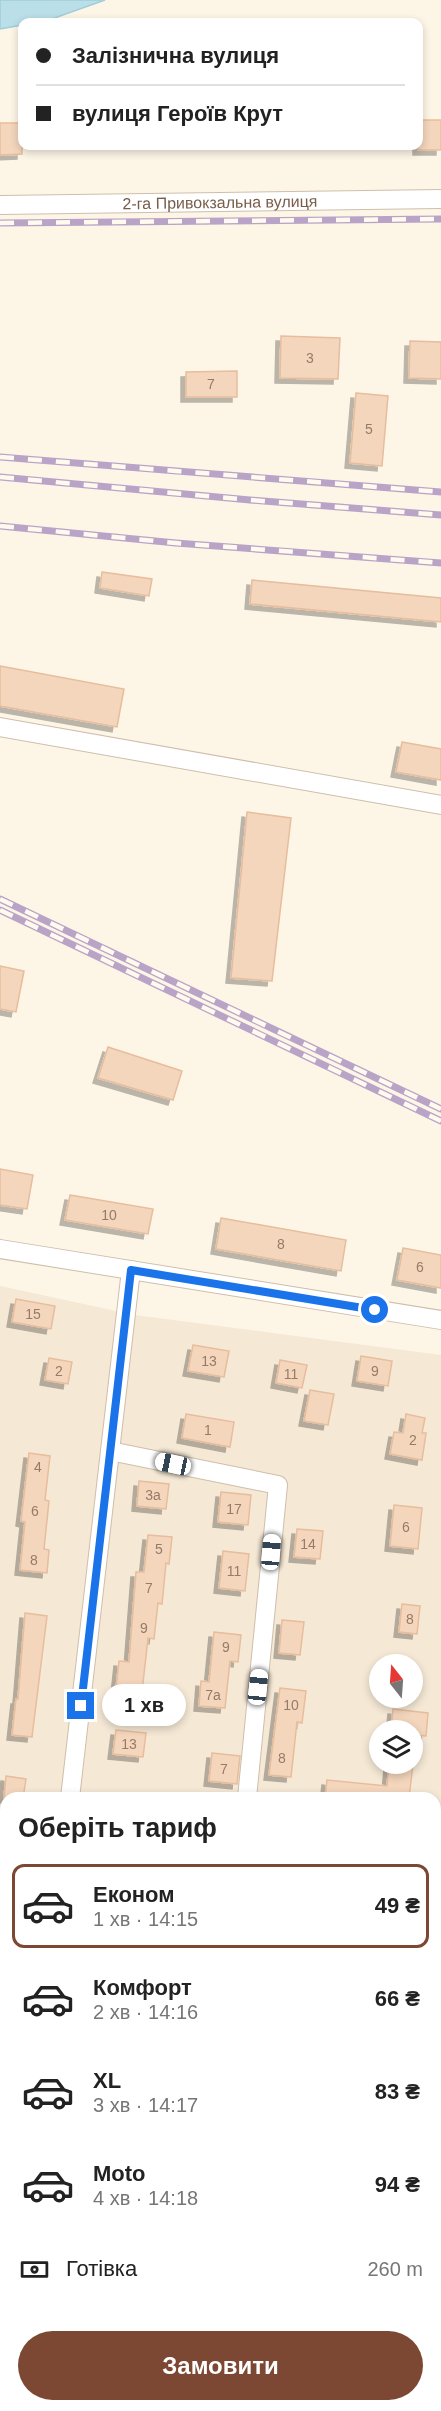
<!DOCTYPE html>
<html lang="uk">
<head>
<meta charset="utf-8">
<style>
  body { margin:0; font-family:Helvetica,sans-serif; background:#f2f2f2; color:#222; height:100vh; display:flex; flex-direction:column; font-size:22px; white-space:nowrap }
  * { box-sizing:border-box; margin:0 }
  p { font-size:20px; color:#767676 }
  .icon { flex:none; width:33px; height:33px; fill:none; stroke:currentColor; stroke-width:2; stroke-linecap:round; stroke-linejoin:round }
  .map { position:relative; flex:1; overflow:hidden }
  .side { position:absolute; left:0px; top:1792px; width:441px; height:620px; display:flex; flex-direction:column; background:#fff; border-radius:18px 18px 0 0; box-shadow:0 3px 9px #0003 }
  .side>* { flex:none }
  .top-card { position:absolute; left:18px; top:18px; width:405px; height:132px; border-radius:12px; box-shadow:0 3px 9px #0003; display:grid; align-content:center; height:132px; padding:0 18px; background:#fff }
  .needle { width:39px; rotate:343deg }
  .buttons { position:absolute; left:369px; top:1654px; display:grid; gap:12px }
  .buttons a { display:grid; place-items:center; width:54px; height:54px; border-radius:50%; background:#fff; box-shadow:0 3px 9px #0003; font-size:30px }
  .end { position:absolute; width:27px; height:27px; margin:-14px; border:8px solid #1a73e8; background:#fff; box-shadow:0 0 0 3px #fff }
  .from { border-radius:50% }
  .bubble { position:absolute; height:42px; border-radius:21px; background:#fff; box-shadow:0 3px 9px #0003; font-size:20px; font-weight:700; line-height:42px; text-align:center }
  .car { position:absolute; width:18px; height:36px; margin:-18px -9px; border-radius:8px; box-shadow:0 0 4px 2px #0007; background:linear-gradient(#fff 24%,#345 0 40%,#fff 0 76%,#345 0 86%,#fff 0) }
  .top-card b { display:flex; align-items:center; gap:21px; height:57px; font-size:22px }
  .top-card b+b { border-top:2px solid #e0e0e0 }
  .top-card i { width:15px; height:15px; background:#222 }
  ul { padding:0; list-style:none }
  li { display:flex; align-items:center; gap:18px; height:84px; margin:0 12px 9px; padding:0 6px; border:3px solid transparent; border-radius:12px }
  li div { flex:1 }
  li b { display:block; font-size:22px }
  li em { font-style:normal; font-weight:700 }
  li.current { border-color:#7c4833 }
  li>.icon { width:54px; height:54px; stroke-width:1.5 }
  h2 { padding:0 18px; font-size:27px; line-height:72px }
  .pay { display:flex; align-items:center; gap:15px; height:66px; padding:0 18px; font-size:22px }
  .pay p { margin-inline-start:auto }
  .action { display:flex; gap:12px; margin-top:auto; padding:12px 18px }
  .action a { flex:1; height:69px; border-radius:36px; background:#7c4833; color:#fff; font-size:24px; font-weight:700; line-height:69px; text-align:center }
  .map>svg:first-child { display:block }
  .residential { fill:#f5e8d5; fill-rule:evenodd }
  .water { fill:#badfe8; stroke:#a0ceda; stroke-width:1.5 }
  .building { fill:#f4d6bd; stroke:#e7bd9d; stroke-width:1.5; filter:url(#shadow) }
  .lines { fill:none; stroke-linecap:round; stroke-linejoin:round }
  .minor-casing { stroke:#cfbeac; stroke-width:20 }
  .minor { stroke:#fff; stroke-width:18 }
  .rail-casing { stroke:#b9a4c8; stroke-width:7 }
  .rail { stroke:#fff9ee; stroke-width:4.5; stroke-dasharray:14; stroke-linecap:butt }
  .route { stroke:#1a73e8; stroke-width:8 }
  .labels { text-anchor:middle; stroke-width:6; stroke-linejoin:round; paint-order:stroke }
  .number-label { font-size:14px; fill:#977b67 }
  .street-label { font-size:16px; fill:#785d4a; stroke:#fff9ee }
</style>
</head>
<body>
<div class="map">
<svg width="441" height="2411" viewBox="0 0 441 2411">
  <defs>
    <filter id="shadow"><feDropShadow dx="-5" dy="5" stdDeviation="0" flood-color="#0004"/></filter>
  </defs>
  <rect width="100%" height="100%" fill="#fdf6e7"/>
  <path class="residential" d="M0,1286L135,1315L441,1355V2411H0ZM380,1665H412V1698H380ZM380,1731H412V1764H380ZM6,1798H435V2406H6Z"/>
  <polygon class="water" points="0,0 105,0 46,21 22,22 22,25 0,29"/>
  <g class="building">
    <rect x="418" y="120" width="23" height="30"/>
    <polygon points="0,123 22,123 22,154 0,155"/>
    <polygon points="281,336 340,338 338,379 280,378"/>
    <polygon points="410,341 441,342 441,379 409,378"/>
    <polygon points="237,371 237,397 186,397 186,372"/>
    <polygon points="356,393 388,396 382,466 350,463"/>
    <polygon points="102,572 152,579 149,596 100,588"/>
    <polygon points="252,580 441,598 441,622 250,604"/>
    <polygon points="0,666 124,689 117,727 0,706"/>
    <polygon points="402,742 441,749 441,780 396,772"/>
    <polygon points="247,812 291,818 272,981 231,978"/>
    <polygon points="0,966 24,971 16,1012 0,1009"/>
    <polygon points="108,1047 182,1071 173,1100 98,1078"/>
    <polygon points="0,1169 33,1175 27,1209 0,1205"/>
    <polygon points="70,1195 153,1209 148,1234 65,1220"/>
    <polygon points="221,1218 346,1240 341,1271 216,1249"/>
    <polygon points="403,1248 441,1255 441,1288 397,1280"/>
    <polygon points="16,1299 55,1306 51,1329 12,1322"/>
    <polygon points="193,1345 229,1351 224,1377 188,1371"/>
    <polygon points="361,1356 392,1361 388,1386 357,1381"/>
    <polygon points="49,1358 72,1362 68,1384 45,1380"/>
    <polygon points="280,1360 307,1365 302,1388 276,1383"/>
    <polygon points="310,1390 334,1394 328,1425 304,1421"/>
    <polygon points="186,1414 234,1422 230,1447 182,1438"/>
    <polygon points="406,1414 425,1418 422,1433 426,1433 422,1460 390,1454 394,1432 403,1433"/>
    <polygon points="29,1453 50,1456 45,1500 49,1501 44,1549 49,1550 47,1573 20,1570 25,1522 21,1521"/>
    <polygon points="139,1481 169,1484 166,1509 137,1506"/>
    <polygon points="221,1492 251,1495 248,1525 218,1522"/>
    <polygon points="394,1505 422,1508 418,1549 390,1546"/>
    <polygon points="297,1529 323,1531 320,1559 294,1557"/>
    <polygon points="148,1535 172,1537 169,1564 166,1563 162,1604 158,1603 154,1639 148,1638 142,1692 116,1689 119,1661 129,1662 136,1572 144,1572"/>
    <polygon points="223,1551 249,1554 245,1591 219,1588"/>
    <polygon points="402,1604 420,1606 417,1634 399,1632"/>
    <polygon points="25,1613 47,1616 32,1737 12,1735 16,1699 18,1699"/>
    <polygon points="282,1620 304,1622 300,1655 279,1653"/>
    <polygon points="214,1632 241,1635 238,1662 230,1661 225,1708 199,1706 201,1681 209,1682"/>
    <polygon points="280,1688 306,1691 302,1723 297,1722 291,1777 269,1775"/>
    <polygon points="393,1709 428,1713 426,1736 412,1735 412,1731 391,1731"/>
    <polygon points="116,1730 146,1733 143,1757 113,1754"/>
    <polygon points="212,1753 240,1756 237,1784 209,1781"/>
    <polygon points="389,1764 413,1764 409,1798 325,1798 327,1780 387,1786"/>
    <polygon points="6,1776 26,1779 23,1798 4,1798"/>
  </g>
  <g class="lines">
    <g class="minor-casing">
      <g id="minor">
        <path id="s1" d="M0,205L441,199"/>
        <polyline points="0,727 441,805"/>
        <polyline points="0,1249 441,1320"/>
        <polyline points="110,1451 131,1270"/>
        <polyline points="70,1798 110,1451 278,1485 247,1798"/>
        <polyline points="435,1902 441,1843"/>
        <polyline points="0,2149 6,2150"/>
        <polyline points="435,2226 441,2227"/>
        <polyline points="0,2403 6,2352"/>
        <polyline points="381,2411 381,2406"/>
      </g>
    </g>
    <use href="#minor" class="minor"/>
    <g class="rail-casing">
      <g id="rail">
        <polyline points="0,223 441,219"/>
        <polyline points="0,457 441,492"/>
        <polyline points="0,477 250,500 441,515"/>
        <polyline points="0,526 176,543 441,563"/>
        <polyline points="0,899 441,1109"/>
        <polyline points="0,910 441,1121"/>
      </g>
    </g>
    <use href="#rail" class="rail"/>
  </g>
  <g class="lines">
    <polyline class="route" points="81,1706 131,1270 375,1310"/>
  </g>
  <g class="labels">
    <g class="number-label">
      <text x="310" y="363">3</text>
      <text x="211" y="389">7</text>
      <text x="369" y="434">5</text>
      <text x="109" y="1220">10</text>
      <text x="281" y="1249">8</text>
      <text x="420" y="1272">6</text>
      <text x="33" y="1319">15</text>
      <text x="209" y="1366">13</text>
      <text x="59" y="1376">2</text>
      <text x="375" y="1376">9</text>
      <text x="291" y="1379">11</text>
      <text x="208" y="1435">1</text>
      <text x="413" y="1445">2</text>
      <text x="38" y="1472">4</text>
      <text x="153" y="1500">3а</text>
      <text x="234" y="1514">17</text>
      <text x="35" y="1516">6</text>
      <text x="406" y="1532">6</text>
      <text x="308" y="1549">14</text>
      <text x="159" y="1554">5</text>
      <text x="34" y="1565">8</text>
      <text x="234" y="1576">11</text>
      <text x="149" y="1593">7</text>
      <text x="410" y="1624">8</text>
      <text x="144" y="1633">9</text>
      <text x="226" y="1652">9</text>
      <text x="213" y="1700">7а</text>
      <text x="291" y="1710">10</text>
      <text x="129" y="1749">13</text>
      <text x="282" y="1763">8</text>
      <text x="224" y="1774">7</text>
    </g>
    <g class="street-label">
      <text dy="6" stroke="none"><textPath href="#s1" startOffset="220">2-га Привокзальна вулиця</textPath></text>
    </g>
  </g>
</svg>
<div class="buttons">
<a><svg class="needle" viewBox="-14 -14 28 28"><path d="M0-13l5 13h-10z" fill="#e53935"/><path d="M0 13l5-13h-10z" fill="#767676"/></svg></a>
<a><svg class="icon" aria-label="layers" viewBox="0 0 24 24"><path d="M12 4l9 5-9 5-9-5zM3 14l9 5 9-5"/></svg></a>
</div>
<i class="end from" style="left:375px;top:1310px"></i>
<i class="end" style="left:81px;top:1706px"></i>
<div class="bubble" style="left:102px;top:1684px;width:84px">1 хв</div>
<i class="car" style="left:173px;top:1464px;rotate:282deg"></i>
<i class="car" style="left:271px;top:1552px;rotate:5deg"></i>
<i class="car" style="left:258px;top:1687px;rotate:6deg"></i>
<div class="top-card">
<b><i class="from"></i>Залізнична вулиця</b>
<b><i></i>вулиця Героїв Крут</b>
</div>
<section class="side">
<h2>Оберіть тариф</h2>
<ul>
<li class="current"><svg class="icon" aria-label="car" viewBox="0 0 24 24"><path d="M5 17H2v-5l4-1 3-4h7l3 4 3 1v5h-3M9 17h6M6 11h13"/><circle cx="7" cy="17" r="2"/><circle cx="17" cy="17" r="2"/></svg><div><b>Економ</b><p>1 хв · 14:15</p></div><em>49 ₴</em></li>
<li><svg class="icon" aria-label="car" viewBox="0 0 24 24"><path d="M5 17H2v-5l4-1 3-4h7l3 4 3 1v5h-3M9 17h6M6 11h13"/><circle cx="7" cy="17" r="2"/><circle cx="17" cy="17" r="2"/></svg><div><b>Комфорт</b><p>2 хв · 14:16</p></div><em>66 ₴</em></li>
<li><svg class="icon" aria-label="car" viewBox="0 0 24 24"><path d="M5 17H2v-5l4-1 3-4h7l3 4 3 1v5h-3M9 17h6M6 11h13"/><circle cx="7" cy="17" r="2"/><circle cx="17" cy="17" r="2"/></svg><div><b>XL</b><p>3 хв · 14:17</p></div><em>83 ₴</em></li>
<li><svg class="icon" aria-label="car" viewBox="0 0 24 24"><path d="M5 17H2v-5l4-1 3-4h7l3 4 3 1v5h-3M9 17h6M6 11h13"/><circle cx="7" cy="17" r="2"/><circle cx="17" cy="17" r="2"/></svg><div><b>Moto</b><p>4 хв · 14:18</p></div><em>94 ₴</em></li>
</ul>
<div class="pay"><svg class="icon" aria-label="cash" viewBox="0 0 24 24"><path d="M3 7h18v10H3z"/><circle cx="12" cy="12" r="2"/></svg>Готівка<p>260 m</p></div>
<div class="action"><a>Замовити</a></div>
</section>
</div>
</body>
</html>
